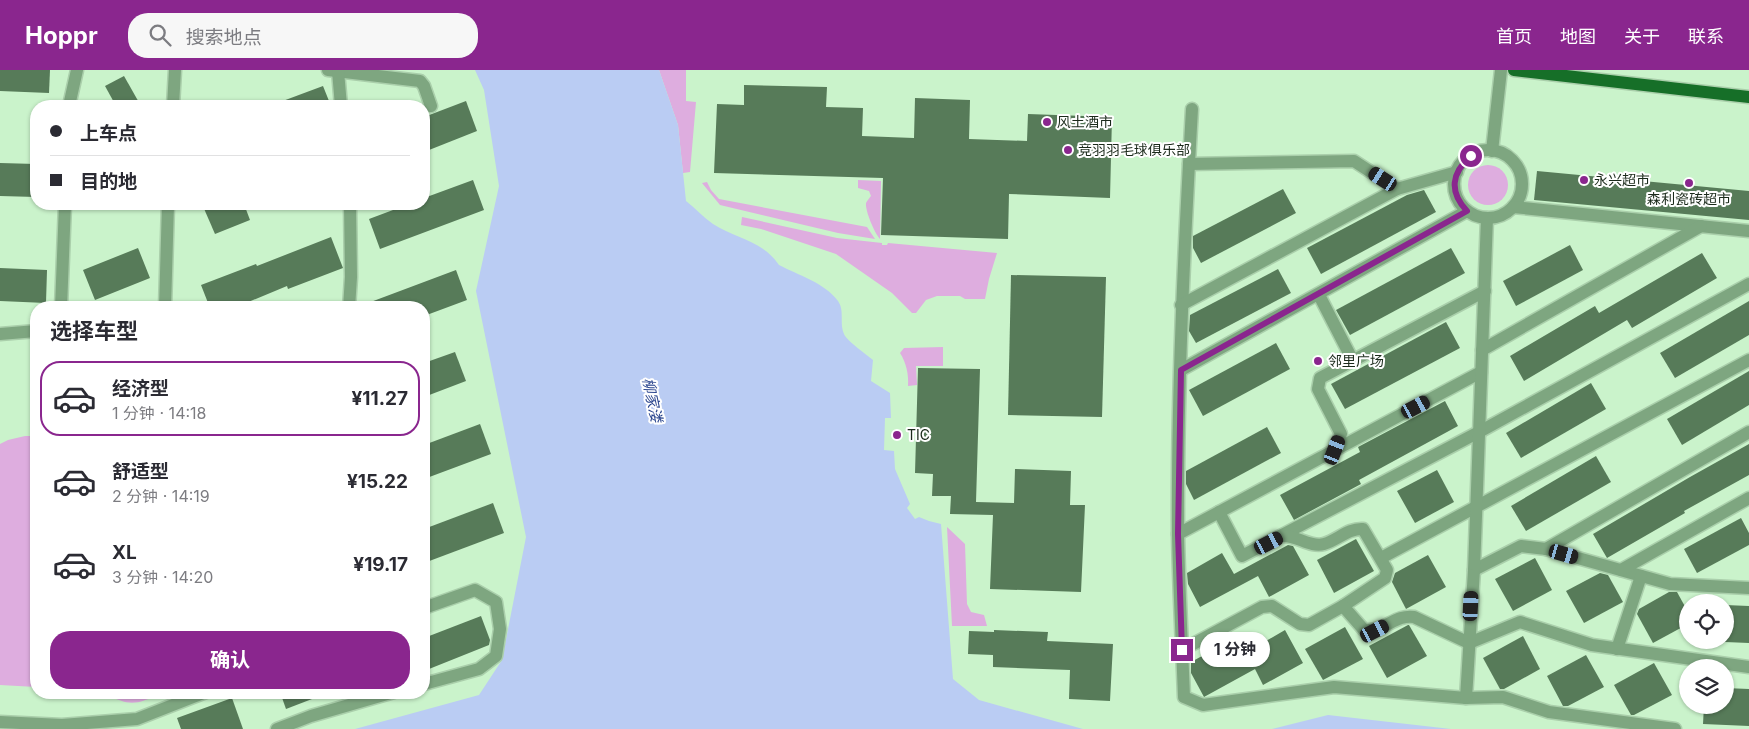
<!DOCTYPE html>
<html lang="zh">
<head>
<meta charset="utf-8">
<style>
  body { margin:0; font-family:Inter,"Noto Sans SC",sans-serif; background:#f7f7f7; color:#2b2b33; height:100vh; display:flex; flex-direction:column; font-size:19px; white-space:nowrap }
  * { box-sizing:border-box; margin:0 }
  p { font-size:16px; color:#7c7c81 }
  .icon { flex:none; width:28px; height:28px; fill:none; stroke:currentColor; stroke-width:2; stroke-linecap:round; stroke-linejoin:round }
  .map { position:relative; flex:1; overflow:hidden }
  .details { position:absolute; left:30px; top:231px; width:400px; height:398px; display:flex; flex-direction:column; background:#fff; border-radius:20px; box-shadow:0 1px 4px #0004 }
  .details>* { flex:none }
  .top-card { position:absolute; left:30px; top:30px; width:400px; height:110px; border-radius:20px; box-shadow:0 1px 4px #0004; display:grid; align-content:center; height:110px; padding:0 20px; background:#fff }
  .tools { position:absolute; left:1679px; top:524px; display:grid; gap:10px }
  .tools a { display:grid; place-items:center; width:55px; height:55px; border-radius:50%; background:#fff; box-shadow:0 1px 4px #0004; font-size:25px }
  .end { position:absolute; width:22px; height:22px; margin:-11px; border:6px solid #8a268e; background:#fff; box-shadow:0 0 0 2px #fff }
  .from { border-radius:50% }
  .bubble { position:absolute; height:35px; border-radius:18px; background:#fff; box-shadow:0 1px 4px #0004; font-size:16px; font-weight:700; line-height:35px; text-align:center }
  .car { position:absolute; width:15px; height:30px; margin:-15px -8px; border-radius:6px; box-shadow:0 0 4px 1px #0007; background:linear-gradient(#222 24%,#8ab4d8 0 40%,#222 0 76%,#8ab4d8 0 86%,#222 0) }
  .top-card b { display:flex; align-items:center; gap:18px; height:48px; font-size:19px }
  .top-card b+b { border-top:1px solid #e1e1e2 }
  .top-card i { width:12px; height:12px; background:#2b2b33 }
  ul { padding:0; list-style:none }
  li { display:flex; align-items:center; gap:15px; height:75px; margin:0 10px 8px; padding:0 10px; border:2px solid transparent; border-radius:20px }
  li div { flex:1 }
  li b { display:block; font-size:19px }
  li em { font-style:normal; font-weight:700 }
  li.active { border-color:#8a268e }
  li>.icon { width:45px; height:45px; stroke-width:1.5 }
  h2 { padding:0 20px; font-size:22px; line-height:60px }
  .primary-button { display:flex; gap:10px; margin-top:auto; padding:10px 20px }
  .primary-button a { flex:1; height:58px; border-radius:20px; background:#8a268e; color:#fff; font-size:20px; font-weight:700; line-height:58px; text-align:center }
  header { display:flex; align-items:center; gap:30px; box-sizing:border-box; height:70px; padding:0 25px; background:#8a268e; color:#fff }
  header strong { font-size:24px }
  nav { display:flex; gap:28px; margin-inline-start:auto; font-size:18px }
  .search { width:350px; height:45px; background:#f7f7f7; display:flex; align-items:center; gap:12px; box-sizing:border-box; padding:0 18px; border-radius:20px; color:#7c7c81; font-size:19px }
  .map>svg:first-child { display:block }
  .green { fill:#deaddf }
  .water { fill:#baccf3 }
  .building { fill:#577b59 }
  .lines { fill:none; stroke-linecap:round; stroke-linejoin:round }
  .minor-casing { stroke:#aacfab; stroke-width:15 }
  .major-casing { stroke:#aacfab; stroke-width:15 }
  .minor { stroke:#7ea680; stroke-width:12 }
  .major { stroke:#166f28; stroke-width:12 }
  .route { stroke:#8a268e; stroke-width:6 }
  .poi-dot { fill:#8a268e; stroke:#fff; stroke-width:2 }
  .labels { text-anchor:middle; stroke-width:4; stroke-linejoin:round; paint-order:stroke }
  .poi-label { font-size:14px; fill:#1b2a1b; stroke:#fff; text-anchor:start }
  .water-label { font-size:15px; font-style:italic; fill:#29448d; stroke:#fff }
</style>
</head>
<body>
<header>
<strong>Hoppr</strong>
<div class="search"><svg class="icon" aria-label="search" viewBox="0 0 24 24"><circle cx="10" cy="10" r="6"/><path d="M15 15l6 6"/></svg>搜索地点</div>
<nav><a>首页</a><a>地图</a><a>关于</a><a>联系</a></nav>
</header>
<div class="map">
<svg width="1749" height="659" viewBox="0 0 1749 659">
  <rect width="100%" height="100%" fill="#caf3cb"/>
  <g class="green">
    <polygon points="659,0 686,0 686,31 696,32 690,102 683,103 678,55"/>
    <circle cx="1488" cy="115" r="20"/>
    <path d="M858,110L881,111L880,169C875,164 865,141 866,133C867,131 870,127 871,126L869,121L858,118Z"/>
    <polygon points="707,112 711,120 719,129 867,157 875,169 838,163 720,135 702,113"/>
    <polygon points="742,147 837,168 882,173 882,175 887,175 888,173 997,183 989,209 985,229 965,229 960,226 937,226 926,230 916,243 912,243 892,223 836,184 761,159 741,155"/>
    <path d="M943,277V296H916L917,315L908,316C909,305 906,292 900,283L904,278Z"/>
    <polygon points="25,366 36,366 36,617 0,615 0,374 8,370"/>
    <polygon points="947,457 965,474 967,534 971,542 984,545 987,556 952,556"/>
    <path d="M102,623H163C132,636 132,636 102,623Z"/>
  </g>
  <g class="water">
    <path d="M475,0H659L678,55L686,131C695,138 703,147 713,154C736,169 762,170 779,195C798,205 825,213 838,231C845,241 839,253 844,264C847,271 866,284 873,290L871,311L890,323L891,348H885L884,380L894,381L895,399L910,434L907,438L915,449L919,447L929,451L941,454L953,609L979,630L1083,659H355L479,625L502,590L526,467L476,221L499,116L484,20Z"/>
    <polygon points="1328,645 1451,659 1272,659"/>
  </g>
  <g class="building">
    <polygon points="0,0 50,0 49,23 0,21"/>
    <polygon points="124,6 141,36 116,36 105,16"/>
    <polygon points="744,15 827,17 826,37 863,38 862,66 914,68 915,28 970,30 969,69 1027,71 1028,44 1112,47 1110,128 1009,124 1008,169 881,165 883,108 714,103 717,34 744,35"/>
    <polygon points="323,16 331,36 272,36 272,35"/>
    <polygon points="466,31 477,61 424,82 424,47"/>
    <polygon points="0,93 36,94 36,127 0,126"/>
    <polygon points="1537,101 1749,121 1749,150 1534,130"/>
    <polygon points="473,110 484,140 380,179 369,149 409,134 424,134 424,128"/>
    <polygon points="1283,119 1296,143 1201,193 1193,178 1193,166"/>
    <polygon points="1424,120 1436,142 1321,204 1307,178 1407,125"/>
    <polygon points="202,134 244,134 250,150 215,164"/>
    <polygon points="331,167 343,198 288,219 287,216 234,238 210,238 201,215 256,194 257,196"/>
    <polygon points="1570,175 1583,200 1516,236 1503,211"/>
    <polygon points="138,178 150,208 95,230 83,200"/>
    <polygon points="1451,178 1465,203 1350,265 1336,240"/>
    <polygon points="1702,183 1717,208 1632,258 1627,250 1524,311 1510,286 1595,236 1599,243"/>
    <polygon points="0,198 47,200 46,233 0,231"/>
    <polygon points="1278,199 1291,223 1196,273 1189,261 1190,245"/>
    <polygon points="456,200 467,230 424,246 424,238 360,238 360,236"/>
    <polygon points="1011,205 1106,207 1102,347 1008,345"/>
    <polygon points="1749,231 1749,265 1675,308 1660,283"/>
    <polygon points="1446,252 1460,278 1345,339 1331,314"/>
    <polygon points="1276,273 1290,299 1203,346 1189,320"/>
    <polygon points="455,282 466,311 424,327 424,293"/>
    <polygon points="918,298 980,299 976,432 1014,433 1015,399 1071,401 1070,435 1085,435 1081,522 990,519 993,445 950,444 951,426 932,426 933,404 915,403"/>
    <polygon points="1749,301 1749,335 1682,375 1667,349"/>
    <polygon points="1591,313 1606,339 1521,388 1506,363"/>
    <polygon points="1445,331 1458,356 1359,410 1361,414 1294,450 1280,425 1360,382 1358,377"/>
    <polygon points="480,354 491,384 424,409 424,375"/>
    <polygon points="1267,357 1281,383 1194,430 1186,414 1186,401"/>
    <polygon points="1749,374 1749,405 1684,441 1685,443 1607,488 1593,464 1690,407"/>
    <polygon points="1596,386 1611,412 1526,461 1511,436"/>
    <polygon points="1437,400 1454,432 1415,453 1397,421"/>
    <polygon points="493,433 504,463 424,493 424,459"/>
    <polygon points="1741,448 1749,463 1749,475 1697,503 1684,479"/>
    <polygon points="1356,469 1374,501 1334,523 1317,490"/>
    <polygon points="1288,475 1293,476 1309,505 1269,527 1258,506 1200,537 1188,514 1187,503 1222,483 1234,504"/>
    <polygon points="1428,485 1446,517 1406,539 1392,512 1395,503"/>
    <polygon points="1535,488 1552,520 1513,541 1495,509"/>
    <polygon points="1600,503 1608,505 1623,532 1584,553 1566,521"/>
    <polygon points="1669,522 1677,522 1688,542 1688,554 1653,573 1637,544 1639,539"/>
    <polygon points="1725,535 1749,536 1749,573 1725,572"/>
    <polygon points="481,546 490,570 489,575 424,601 424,568"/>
    <polygon points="1408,555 1409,555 1427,586 1387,608 1369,576"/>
    <polygon points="1345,557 1363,589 1323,610 1305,579"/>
    <polygon points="994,560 1048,562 1047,571 1113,574 1110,631 1069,629 1070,600 993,597 993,585 968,584 969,561 994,562"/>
    <polygon points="1285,560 1303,593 1263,615 1255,599 1204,627 1191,603 1191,592 1226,573 1235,589"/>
    <polygon points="1523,566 1540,599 1504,619 1500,619 1483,588"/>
    <polygon points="1586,585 1604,617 1568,636 1563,636 1547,606"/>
    <polygon points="1654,593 1672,625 1634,645 1631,645 1614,615"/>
    <polygon points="1725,618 1749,619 1749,656 1703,654 1704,635 1725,635"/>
    <polygon points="280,622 325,622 325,624 286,639"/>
    <polygon points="232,628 243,659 181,659 177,648"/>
  </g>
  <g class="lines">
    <g class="minor-casing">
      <g id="minor">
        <polyline points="328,0 420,11 424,16 431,36"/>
        <polyline points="338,1 341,36"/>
        <polyline points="69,36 77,0"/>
        <polyline points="173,36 175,0"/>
        <path d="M1192,39C1184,181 1177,323 1178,464C1179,519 1182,573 1184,627L1203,635L1334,617L1466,628L1503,627L1549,642L1675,659"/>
        <circle cx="1488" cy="114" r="34"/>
        <polyline points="1492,81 1501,0"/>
        <polyline points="1189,94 1354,91 1397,119"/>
        <polyline points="1513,137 1749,161"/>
        <polyline points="1319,225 1353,291"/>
        <polyline points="1181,235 1397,119 1457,102"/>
        <polyline points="61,238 65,134"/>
        <polyline points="165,238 168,134"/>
        <polyline points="349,238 351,207 350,134"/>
        <polyline points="0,264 36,261"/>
        <polyline points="1482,280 1701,156"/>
        <polyline points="1181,300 1467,141"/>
        <polyline points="1335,380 1341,364 1318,319 1320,308 1485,221"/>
        <polyline points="1219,442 1242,486 1479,362 1749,214"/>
        <polyline points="1178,464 1481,302"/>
        <path d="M1282,466C1297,465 1310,478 1324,474C1338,470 1348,458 1363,459L1387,500L1385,508L1343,536"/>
        <polyline points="1546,479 1749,362"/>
        <polyline points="1381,488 1749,290"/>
        <polyline points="1474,500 1521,476 1546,479 1670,514 1749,518"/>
        <polyline points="1621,500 1749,428"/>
        <polyline points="424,538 475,520 496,532 500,559 496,586 479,599 424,614"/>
        <polyline points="1617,579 1641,506"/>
        <path d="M1182,580L1262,537L1272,536L1300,554L1309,555L1343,536L1364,560C1385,562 1395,544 1414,547L1469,573L1520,552L1592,575L1749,597"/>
        <polyline points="1466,628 1474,500 1487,148"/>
        <polyline points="0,652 62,655 137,649 206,622"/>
        <polyline points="277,659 311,646 394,622"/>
      </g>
    </g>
    <g class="major-casing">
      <polyline id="major" points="1514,0 1749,27"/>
    </g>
    <use href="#minor" class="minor"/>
    <use href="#major" class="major"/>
  </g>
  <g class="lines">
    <path class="route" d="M1182,580L1178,464L1181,300L1467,141C1449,122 1451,103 1471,86"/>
  </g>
  <g class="poi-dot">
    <circle cx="1047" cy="52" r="5"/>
    <circle cx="1068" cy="80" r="5"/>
    <circle cx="1584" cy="110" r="5"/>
    <circle cx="1689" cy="113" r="5"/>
    <circle cx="1318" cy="291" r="5"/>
    <circle cx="897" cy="365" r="5"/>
  </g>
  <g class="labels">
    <g class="poi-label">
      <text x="1057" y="57">风土酒市</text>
      <text x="1078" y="85">竞羽羽毛球俱乐部</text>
      <text x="1594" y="115">永兴超市</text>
      <text x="1689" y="134" text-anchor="middle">森利瓷砖超市</text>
      <text x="1328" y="296">邻里广场</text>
      <text x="907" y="370">TIC</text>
    </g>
    <g class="water-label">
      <text transform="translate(652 330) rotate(78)" y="5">柳家溇</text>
    </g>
  </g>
</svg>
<div class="tools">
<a><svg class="icon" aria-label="locate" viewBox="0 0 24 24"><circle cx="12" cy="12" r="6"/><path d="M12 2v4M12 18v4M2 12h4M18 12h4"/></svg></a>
<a><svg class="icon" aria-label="layers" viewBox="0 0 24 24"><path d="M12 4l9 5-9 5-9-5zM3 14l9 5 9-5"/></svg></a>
</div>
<i class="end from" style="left:1471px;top:86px"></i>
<i class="end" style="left:1182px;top:580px"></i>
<div class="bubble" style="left:1200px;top:562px;width:70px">1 分钟</div>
<i class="car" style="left:1383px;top:109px;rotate:303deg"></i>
<i class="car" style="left:1416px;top:337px;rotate:62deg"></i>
<i class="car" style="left:1335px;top:380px;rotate:21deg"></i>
<i class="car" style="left:1269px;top:473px;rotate:63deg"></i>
<i class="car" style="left:1564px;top:484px;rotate:106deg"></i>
<i class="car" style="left:1471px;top:536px;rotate:3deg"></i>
<i class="car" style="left:1375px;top:561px;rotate:63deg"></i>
<div class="top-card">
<b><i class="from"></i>上车点</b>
<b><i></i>目的地</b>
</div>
<section class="details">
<h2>选择车型</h2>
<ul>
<li class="active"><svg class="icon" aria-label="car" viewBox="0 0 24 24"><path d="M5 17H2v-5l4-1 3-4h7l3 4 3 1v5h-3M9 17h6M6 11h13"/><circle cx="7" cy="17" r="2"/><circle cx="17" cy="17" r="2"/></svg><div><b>经济型</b><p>1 分钟 · 14:18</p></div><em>¥11.27</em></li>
<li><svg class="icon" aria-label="car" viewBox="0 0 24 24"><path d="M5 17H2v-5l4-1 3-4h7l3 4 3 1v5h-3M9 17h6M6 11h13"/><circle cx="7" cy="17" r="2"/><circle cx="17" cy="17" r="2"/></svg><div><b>舒适型</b><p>2 分钟 · 14:19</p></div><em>¥15.22</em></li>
<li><svg class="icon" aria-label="car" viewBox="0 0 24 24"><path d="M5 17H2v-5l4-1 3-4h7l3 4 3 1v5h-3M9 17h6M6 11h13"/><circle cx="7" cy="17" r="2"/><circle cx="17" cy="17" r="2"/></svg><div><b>XL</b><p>3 分钟 · 14:20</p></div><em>¥19.17</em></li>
</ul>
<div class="primary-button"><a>确认</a></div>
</section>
</div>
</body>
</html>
